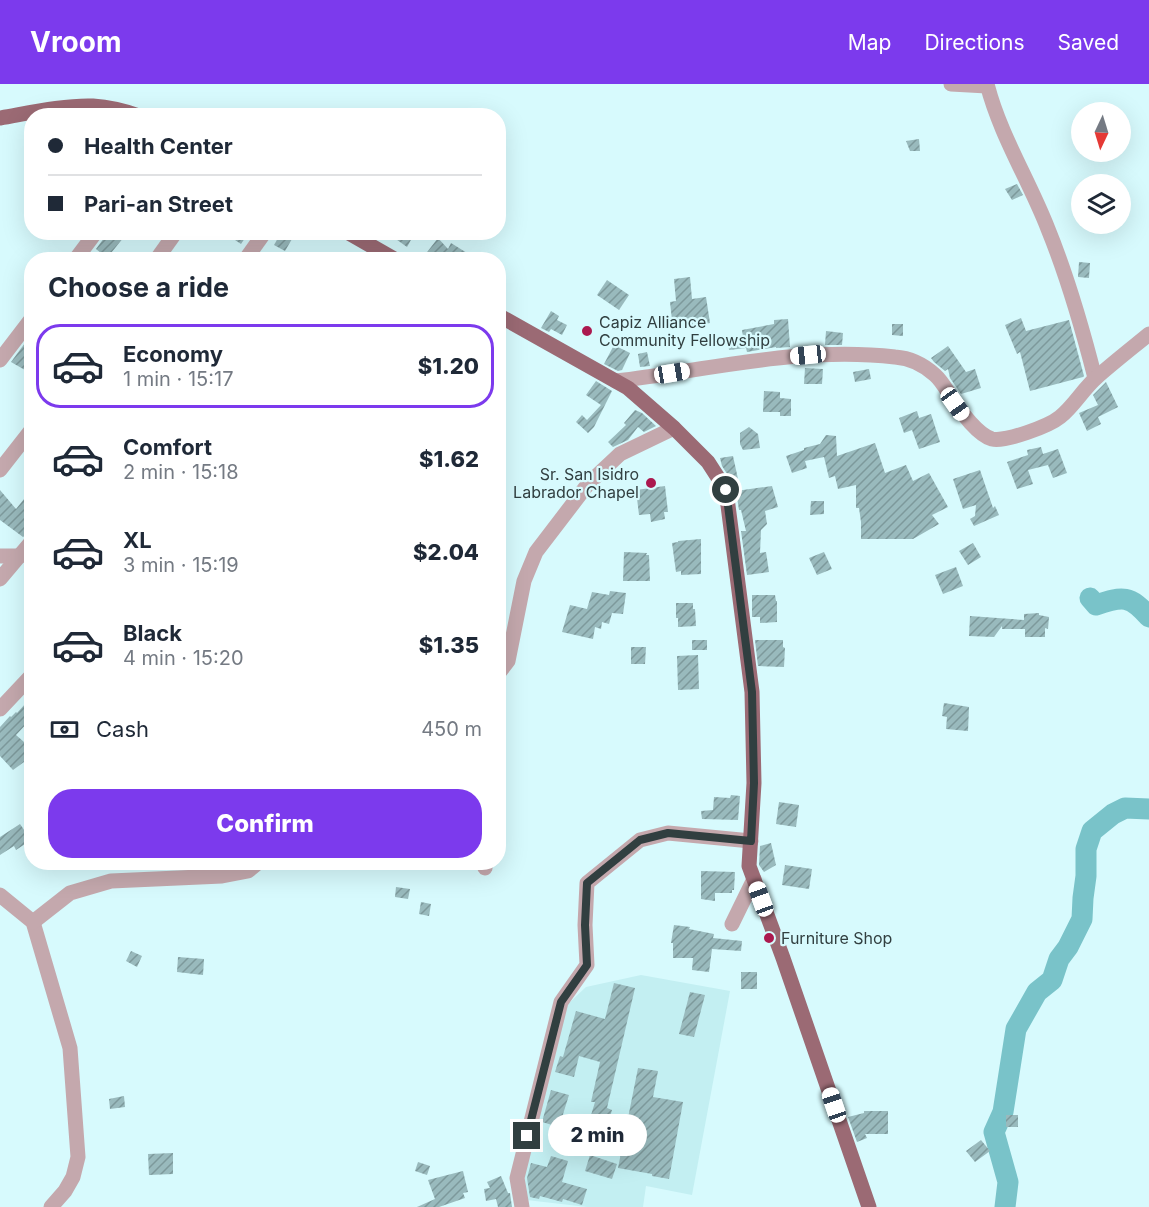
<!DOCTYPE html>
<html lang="en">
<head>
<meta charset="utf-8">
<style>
  body { margin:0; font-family:Inter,sans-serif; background:#f6f6f7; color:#1f2937; height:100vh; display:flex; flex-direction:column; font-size:22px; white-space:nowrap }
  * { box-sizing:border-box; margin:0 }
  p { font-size:20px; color:#747a83 }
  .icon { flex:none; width:33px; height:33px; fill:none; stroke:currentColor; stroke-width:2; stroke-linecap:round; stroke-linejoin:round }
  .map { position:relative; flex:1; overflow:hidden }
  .side { position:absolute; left:24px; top:168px; width:482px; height:618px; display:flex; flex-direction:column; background:#fff; border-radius:24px; box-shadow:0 6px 24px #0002 }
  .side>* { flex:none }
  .hud { position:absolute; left:24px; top:24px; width:482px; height:132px; border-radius:24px; box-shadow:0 6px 24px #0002; display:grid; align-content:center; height:132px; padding:0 24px; background:#fff }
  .needle { width:39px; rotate:184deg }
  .controls { position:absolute; left:1071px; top:18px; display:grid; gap:12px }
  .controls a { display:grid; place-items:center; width:60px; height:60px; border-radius:50%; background:#fff; box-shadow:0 6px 24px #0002; font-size:30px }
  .end { position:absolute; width:27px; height:27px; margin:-14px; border:8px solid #313f40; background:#fff; box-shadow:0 0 0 3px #fff }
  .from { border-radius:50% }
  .bubble { position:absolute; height:42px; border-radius:21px; background:#fff; box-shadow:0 6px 24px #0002; font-size:20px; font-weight:800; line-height:42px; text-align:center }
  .car { position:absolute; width:18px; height:36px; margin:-18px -9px; border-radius:8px; box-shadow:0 0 4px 2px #0007; background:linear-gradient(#fff 24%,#345 0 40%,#fff 0 76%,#345 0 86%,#fff 0) }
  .hud b { display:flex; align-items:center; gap:21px; height:57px; font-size:22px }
  .hud b+b { border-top:2px solid #e0e1e3 }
  .hud i { width:15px; height:15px; background:#1f2937 }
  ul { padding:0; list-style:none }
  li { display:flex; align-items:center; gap:18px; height:84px; margin:0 12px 9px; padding:0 12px; border:3px solid transparent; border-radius:24px }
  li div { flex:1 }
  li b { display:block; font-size:22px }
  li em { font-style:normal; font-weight:800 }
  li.current { border-color:#7c3aed }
  li>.icon { width:54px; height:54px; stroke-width:1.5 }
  h2 { padding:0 24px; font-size:27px; line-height:72px }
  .pay { display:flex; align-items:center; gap:15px; height:66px; padding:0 24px; font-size:22px }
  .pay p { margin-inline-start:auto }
  .primary-button { display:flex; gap:12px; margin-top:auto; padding:12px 24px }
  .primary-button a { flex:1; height:69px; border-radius:24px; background:#7c3aed; color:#fff; font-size:24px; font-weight:800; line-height:69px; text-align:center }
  header { display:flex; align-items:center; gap:36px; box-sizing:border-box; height:84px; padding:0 30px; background:#7c3aed; color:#fff }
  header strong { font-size:28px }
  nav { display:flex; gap:33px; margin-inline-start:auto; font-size:21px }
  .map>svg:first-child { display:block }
  .built { fill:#c3eff2 }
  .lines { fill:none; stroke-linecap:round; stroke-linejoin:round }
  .river { stroke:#79c3c9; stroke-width:21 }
  .building { fill:url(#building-hatch) }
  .minor { stroke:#c4a8ad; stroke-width:15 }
  .major { stroke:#9b6a74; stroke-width:15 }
  .route { stroke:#313f40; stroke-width:8 }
  .poi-dot { fill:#ab194f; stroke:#d7fafd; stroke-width:2 }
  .labels { text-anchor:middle; stroke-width:4.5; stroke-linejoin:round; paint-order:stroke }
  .poi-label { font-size:16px; fill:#313f40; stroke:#d7fafd; text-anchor:start }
</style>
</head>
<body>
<header>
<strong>Vroom</strong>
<nav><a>Map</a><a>Directions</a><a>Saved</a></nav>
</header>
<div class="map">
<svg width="1149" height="1123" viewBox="0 0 1149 1123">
  <defs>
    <pattern id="building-hatch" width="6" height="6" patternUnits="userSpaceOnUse" patternTransform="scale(1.5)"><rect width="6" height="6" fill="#99babd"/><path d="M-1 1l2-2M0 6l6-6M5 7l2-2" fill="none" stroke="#7d999b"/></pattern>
  </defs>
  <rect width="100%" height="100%" fill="#d7fafd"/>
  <polygon class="built" points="641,891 730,907 692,1111 646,1102 643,1123 587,1123 518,1115 566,922 586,903"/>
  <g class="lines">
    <g class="river">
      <path d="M1090,514L1096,521C1123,512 1130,511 1149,533"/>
      <polyline points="1005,1123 1008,1098 994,1048 1003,1028 1016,945 1037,908 1052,896 1059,875 1068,863 1082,835 1083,814 1086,792 1086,765 1092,747 1113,730 1125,724 1149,725"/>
    </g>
  </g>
  <g class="building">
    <polygon points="919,55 920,67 910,67 906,57"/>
    <polygon points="1017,100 1023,111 1012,116 1005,105"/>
    <polygon points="106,148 128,148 107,174 96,165 104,154"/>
    <polygon points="223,148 249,148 241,160"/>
    <polygon points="386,148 404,148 412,154 407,163"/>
    <polygon points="281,149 292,155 285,167 274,161"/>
    <polygon points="438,154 448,165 451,159 467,169 463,176 421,176"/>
    <polygon points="1079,178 1090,179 1089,194 1078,193"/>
    <polygon points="690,193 692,215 706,213 710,239 673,245 670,218 676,217 674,195"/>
    <polygon points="607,196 629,211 619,226 597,211"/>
    <polygon points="551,227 559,232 557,236 567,241 562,251 551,245 549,248 541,244"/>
    <polygon points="1021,234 1026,247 1069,236 1084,292 1083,293 1030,307 1020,268 1017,270 1005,241"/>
    <polygon points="788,235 790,263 776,264 776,263 747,268 746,264 729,266 728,255 743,253 742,246 774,240 774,236"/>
    <polygon points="892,240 903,240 903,252 892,251"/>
    <polygon points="826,247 843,249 842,261 825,261"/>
    <polygon points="25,259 32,263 32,290 11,278"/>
    <polygon points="614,261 630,269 622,286 618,287 604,280"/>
    <polygon points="948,262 966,288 975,285 981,304 961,310 950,294 948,285 945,287 934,278 931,274"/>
    <polygon points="647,268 650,282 640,283 638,270"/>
    <polygon points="805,284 823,285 822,300 804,300"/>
    <polygon points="869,285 871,295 855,298 853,288"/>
    <polygon points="596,297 612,307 594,343 588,349 576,338 582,331 587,336 601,321 586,311"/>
    <polygon points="1106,298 1118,323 1098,333 1101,340 1087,347 1079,329 1098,321 1093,311"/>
    <polygon points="764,307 780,308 780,314 791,315 791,332 780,332 780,328 763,328"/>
    <polygon points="635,326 642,329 656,342 644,348 638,343 628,356 613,363 608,358 626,341 624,339"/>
    <polygon points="917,327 919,334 931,330 940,358 919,365 912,346 904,349 899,334"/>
    <polygon points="749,343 758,350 760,364 743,366 740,360 740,349"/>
    <polygon points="826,351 836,352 837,372 875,359 885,389 906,381 913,397 929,389 948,423 932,431 939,440 913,455 861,455 861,438 859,424 856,424 856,401 838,405 835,392 829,394 824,373 805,377 807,384 792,389 786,372 804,366 804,364 820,360"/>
    <polygon points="1041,363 1043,370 1058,365 1067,389 1053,394 1048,381 1028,386 1033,400 1017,405 1007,378 1028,371 1027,366"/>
    <polygon points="733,372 738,395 731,396 722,382 720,374"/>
    <polygon points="980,386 993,424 995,422 999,431 974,442 970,435 975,432 976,421 963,425 953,395"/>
    <polygon points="665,402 668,428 664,428 665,435 651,438 650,430 639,431 636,406"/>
    <polygon points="772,402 778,423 765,427 767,440 761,446 760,469 766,468 769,488 747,491 741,447 746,447 741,426 739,426 736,407"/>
    <polygon points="32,405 32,444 23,453 0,436 0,406 16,425"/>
    <polygon points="811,417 824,417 824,430 810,431"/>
    <polygon points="701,455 701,490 681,491 681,487 676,488 672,459 678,458 678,457"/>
    <polygon points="973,459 981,473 968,481 959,467"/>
    <polygon points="624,468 647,469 646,471 649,471 650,497 623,497"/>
    <polygon points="824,468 832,485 817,491 809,474"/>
    <polygon points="956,483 963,502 943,510 935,491"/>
    <polygon points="610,507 626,509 623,530 612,529 609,540 602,538 601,545 595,543 593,555 562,548 570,521 587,525 592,508 609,511"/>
    <polygon points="752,511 775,511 776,517 777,517 777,538 760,539 760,533 752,533"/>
    <polygon points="676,519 693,519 693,525 695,525 696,542 678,543 678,534 676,534"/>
    <polygon points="1039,529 1039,531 1049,533 1048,545 1045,544 1045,553 1025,553 1025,545 1002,545 1002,542 994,553 969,552 970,532 1024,536 1024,530"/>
    <rect x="692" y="556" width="15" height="10"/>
    <polygon points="755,556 783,556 783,563 785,564 784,583 758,582"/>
    <polygon points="631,563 646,563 645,580 631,580"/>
    <polygon points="698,571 699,605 678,606 677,572"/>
    <polygon points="26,619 32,624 32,634 16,651 32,665 32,683 24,678 13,686 0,672 0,643 10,632 11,633 16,628 17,629"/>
    <polygon points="944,619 969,623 968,647 946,645 947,633 942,632"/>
    <polygon points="731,711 740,712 738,736 702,735 701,727 713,726 714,713 730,714"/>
    <polygon points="779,718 799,721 796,743 776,740"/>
    <polygon points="20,740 31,756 16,766 14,762 0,771 0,753"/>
    <polygon points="771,759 776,781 764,788 759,781 760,762"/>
    <polygon points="785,781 812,785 809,805 782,801"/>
    <polygon points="701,787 735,788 734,806 732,806 732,809 715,809 715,817 701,815"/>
    <polygon points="396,803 410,805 408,815 395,813"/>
    <polygon points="421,818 431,820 429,832 419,830"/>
    <polygon points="674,841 690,843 689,845 714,850 713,854 742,857 741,867 712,865 709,888 692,886 693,874 673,874 673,859 671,859"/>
    <polygon points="131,867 142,872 137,883 126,877"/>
    <polygon points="178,873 204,875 203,891 177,888"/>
    <rect x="741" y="888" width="16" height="17"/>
    <polygon points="614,899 635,904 607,1024 612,1026 603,1056 585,1051 595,1018 591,1018 600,978 579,972 574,993 555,988 560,972 563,973 576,927 605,935"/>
    <polygon points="690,908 705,911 694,953 679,950"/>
    <polygon points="638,984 658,987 653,1013 683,1018 669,1095 652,1092 652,1090 618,1084"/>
    <polygon points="551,1006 569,1011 559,1043 542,1038"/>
    <polygon points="124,1012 125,1023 110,1025 109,1015"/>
    <polygon points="864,1027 888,1027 888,1050 865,1050 867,1054 857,1058 848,1033 864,1029"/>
    <rect x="1006" y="1031" width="12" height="12"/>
    <polygon points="981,1056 990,1067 975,1078 966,1067"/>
    <polygon points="173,1069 173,1090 149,1091 148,1070"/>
    <polygon points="590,1071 617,1080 612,1095 585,1087"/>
    <polygon points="551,1072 568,1077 562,1098 587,1105 582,1121 563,1115 562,1118 540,1112 539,1115 530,1113 527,1094 531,1079 547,1083"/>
    <polygon points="418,1078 430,1082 427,1091 415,1087"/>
    <polygon points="463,1087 468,1108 463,1109 465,1114 439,1123 417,1123 435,1115 428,1096"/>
    <polygon points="501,1092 508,1109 510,1109 512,1123 498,1123 496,1115 486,1117 484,1105 490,1104 487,1098"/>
  </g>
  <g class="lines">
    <g class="minor">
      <polyline points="951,0 987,2"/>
      <path d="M987,0C1000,51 1029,96 1048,145C1068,194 1082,243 1095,294"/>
      <polyline points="75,176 96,148"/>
      <polyline points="156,176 176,148"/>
      <polyline points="245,176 265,148"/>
      <polyline points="0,276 32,234"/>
      <path d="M616,297C708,286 801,262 895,273C910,274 924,281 935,291C943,298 948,309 954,317C961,328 978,351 992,355C1006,358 1049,342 1060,333C1074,322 1083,305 1097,293C1114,278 1132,264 1149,250"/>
      <polyline points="0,386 32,345"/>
      <polyline points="0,472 20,472"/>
      <polyline points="0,495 32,457"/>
      <polyline points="498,590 508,577 524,497 536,468 588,400 620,370 674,344"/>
      <polyline points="0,625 32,591"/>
      <polyline points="482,778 485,784"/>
      <polyline points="0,811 33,838 70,964 78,1073 73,1093 65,1107 51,1123"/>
      <polyline points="33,838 70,809 111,797 222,792 248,787 259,778"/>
      <polyline points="732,840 754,795"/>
      <polyline points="522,1123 517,1094 561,918 587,881 585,841 587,799 640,756 668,749 751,757"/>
    </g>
    <g class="major">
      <path d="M0,34C29,29 64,21 93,22C108,23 125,27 139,32"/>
      <polyline points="347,148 396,176"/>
      <polyline points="498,231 628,304 674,344 708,378 726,406 752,608 754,699 749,782 783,874 869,1123"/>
    </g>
  </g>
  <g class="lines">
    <polyline class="route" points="527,1052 561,918 587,881 585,841 587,799 640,756 668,749 751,757 754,699 752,608 726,406"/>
  </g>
  <g class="poi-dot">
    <circle cx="587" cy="247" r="6"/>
    <circle cx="651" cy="399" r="6"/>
    <circle cx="769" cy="854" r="6"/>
  </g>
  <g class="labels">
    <g class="poi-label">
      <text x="599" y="244">Capiz Alliance<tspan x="599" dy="18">Community Fellowship</tspan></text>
      <text x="639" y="396" text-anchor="end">Sr. San Isidro<tspan x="639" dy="18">Labrador Chapel</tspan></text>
      <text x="781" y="860">Furniture Shop</text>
    </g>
  </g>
</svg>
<div class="controls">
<a><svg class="needle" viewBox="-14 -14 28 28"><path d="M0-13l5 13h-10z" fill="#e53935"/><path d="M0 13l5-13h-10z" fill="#747a83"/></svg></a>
<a><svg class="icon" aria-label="layers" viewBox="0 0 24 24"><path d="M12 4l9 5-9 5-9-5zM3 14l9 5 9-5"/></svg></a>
</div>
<i class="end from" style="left:726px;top:406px"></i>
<i class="end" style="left:527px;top:1052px"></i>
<div class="bubble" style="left:548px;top:1030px;width:99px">2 min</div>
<i class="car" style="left:808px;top:271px;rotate:264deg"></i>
<i class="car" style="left:672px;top:289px;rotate:81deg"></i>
<i class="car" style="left:955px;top:320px;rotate:145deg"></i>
<i class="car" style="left:761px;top:815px;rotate:340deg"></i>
<i class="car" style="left:834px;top:1021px;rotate:341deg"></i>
<div class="hud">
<b><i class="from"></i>Health Center</b>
<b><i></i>Pari-an Street</b>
</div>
<section class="side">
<h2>Choose a ride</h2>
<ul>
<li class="current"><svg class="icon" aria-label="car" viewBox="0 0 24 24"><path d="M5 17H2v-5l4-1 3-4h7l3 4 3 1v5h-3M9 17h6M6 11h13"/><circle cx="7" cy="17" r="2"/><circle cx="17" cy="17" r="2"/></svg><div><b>Economy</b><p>1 min · 15:17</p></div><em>$1.20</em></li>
<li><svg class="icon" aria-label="car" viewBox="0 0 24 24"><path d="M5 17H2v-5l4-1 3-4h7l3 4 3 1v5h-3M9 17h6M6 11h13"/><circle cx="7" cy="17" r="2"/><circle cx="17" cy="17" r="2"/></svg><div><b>Comfort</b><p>2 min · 15:18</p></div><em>$1.62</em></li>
<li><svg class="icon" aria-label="car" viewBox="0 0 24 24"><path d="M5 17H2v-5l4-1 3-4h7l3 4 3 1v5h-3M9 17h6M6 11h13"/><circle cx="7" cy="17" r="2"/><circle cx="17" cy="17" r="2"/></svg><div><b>XL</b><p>3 min · 15:19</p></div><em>$2.04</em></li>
<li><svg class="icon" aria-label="car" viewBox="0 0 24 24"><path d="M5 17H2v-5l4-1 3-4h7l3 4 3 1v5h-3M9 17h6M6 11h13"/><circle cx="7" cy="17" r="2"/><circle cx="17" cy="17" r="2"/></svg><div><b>Black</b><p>4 min · 15:20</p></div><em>$1.35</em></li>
</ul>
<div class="pay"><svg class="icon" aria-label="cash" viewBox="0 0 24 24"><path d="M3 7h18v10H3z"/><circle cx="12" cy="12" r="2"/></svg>Cash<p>450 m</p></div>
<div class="primary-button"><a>Confirm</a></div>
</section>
</div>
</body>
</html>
